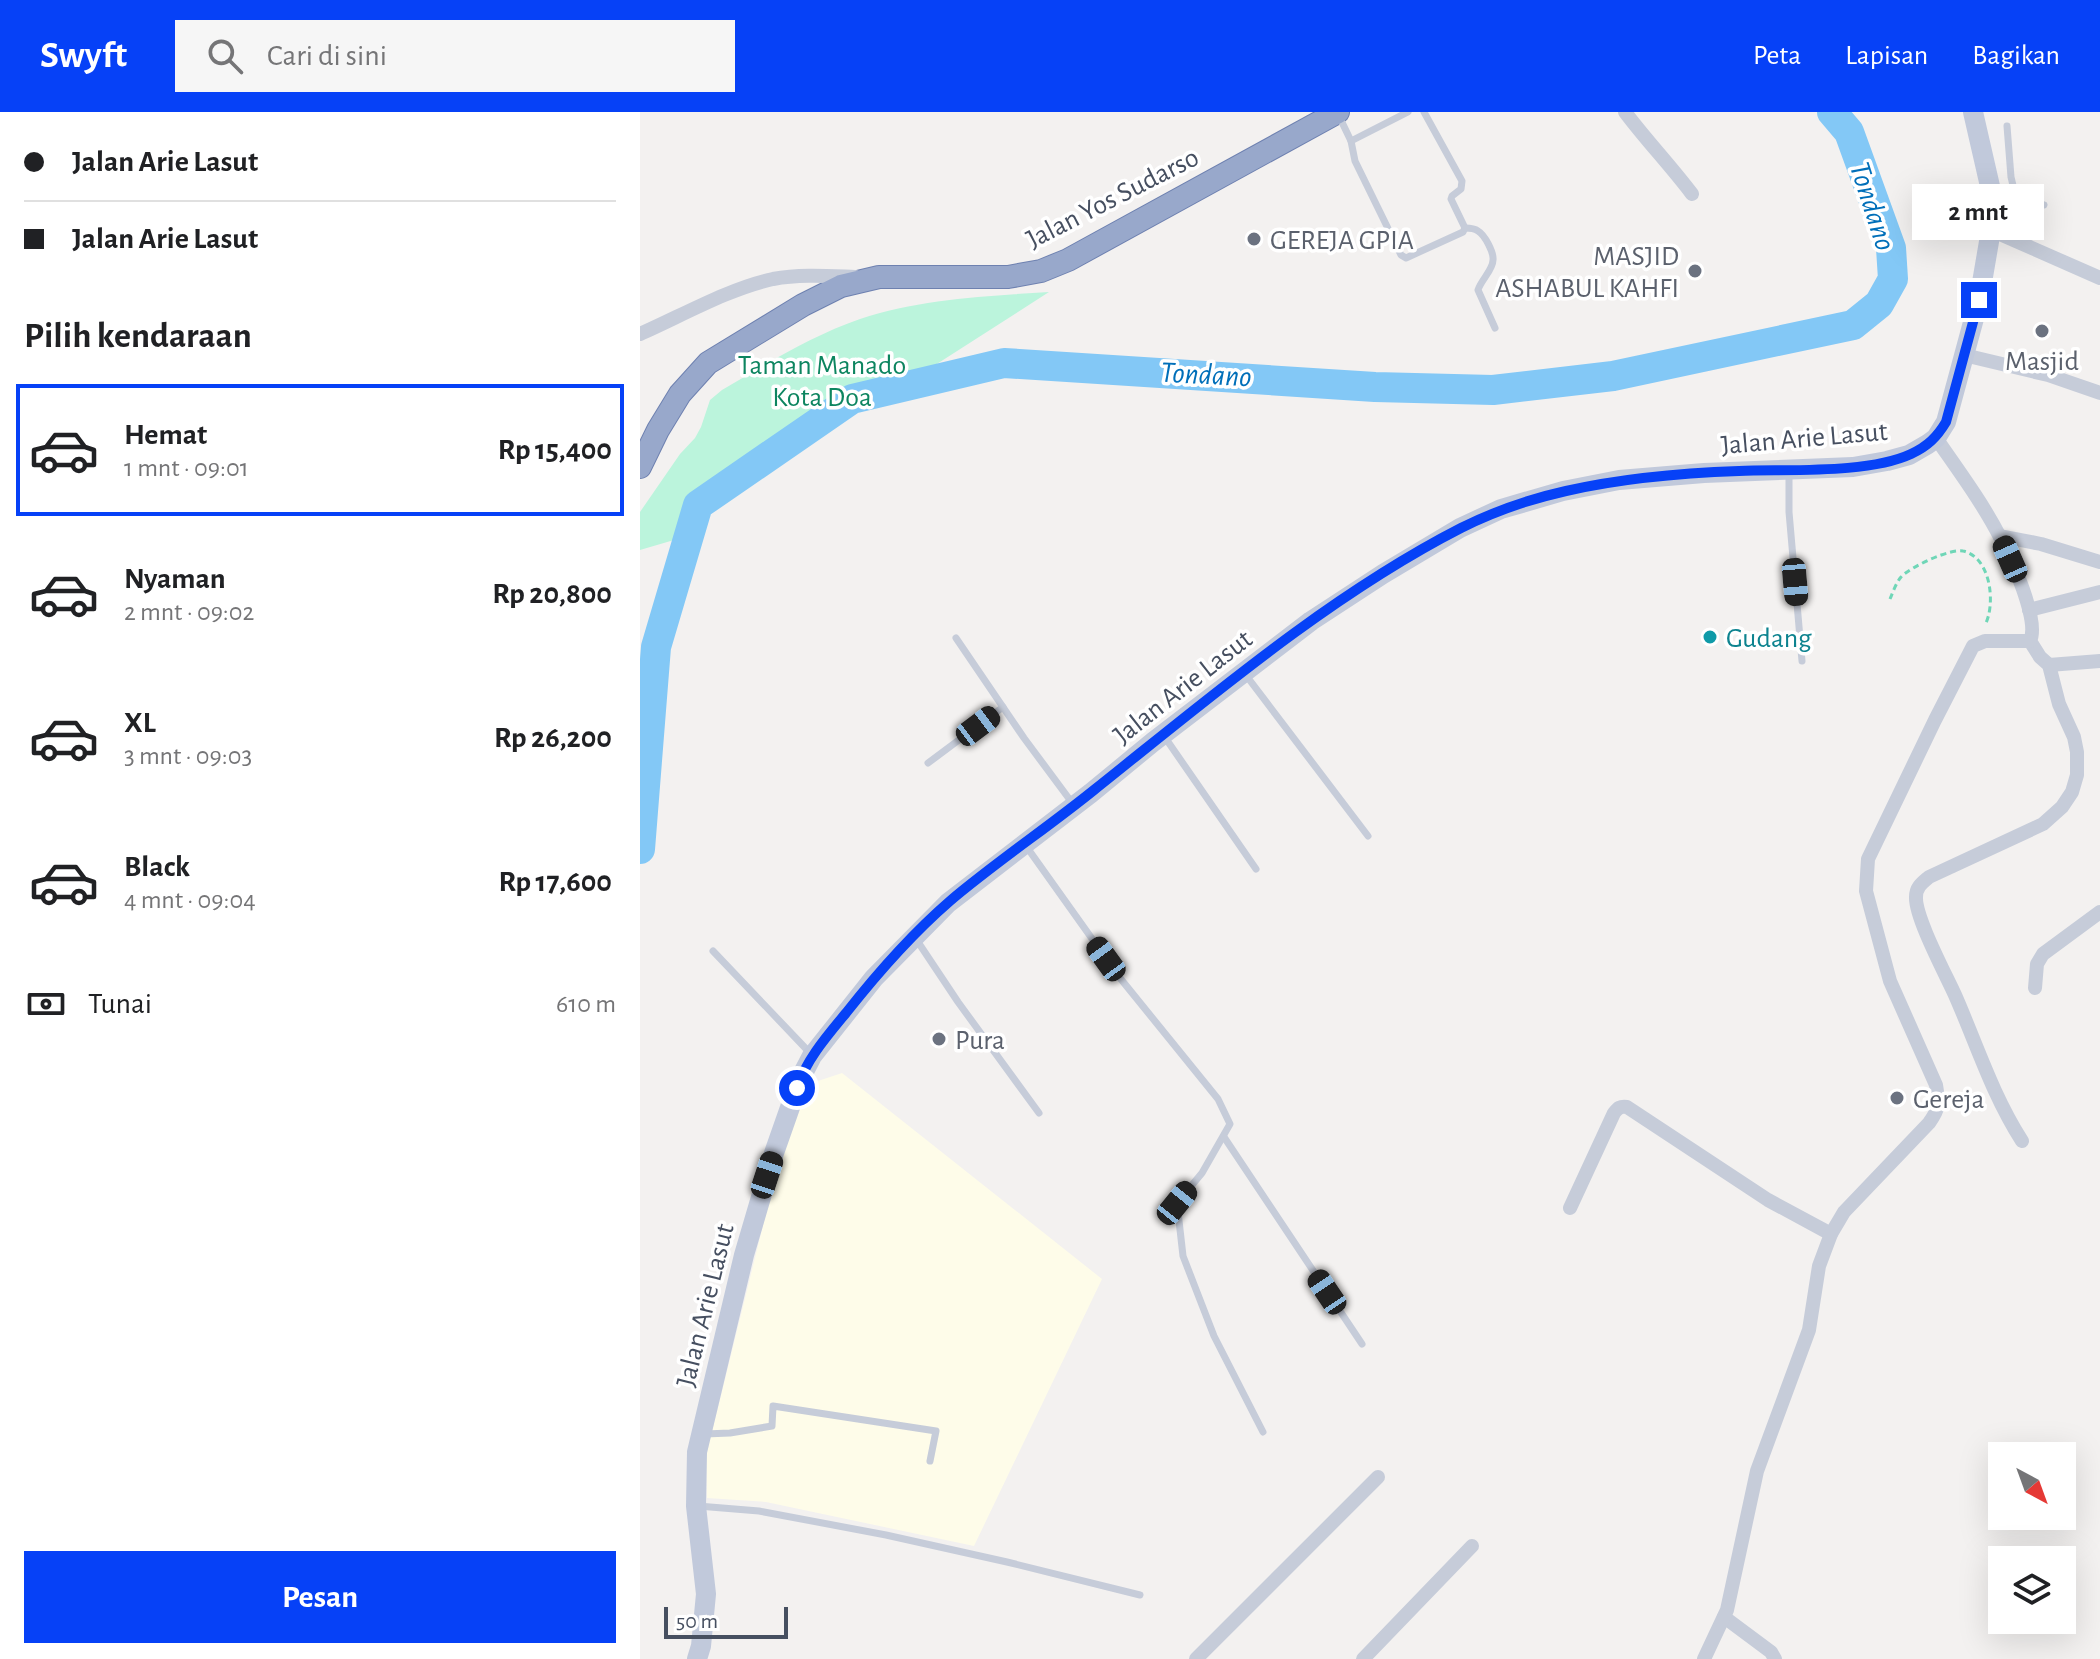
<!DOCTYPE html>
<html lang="id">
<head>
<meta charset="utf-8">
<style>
  body { margin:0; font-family:"Alegreya Sans",sans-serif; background:#f6f6f6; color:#202124; height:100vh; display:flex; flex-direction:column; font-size:30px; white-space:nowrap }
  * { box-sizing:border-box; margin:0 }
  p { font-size:26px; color:#757577 }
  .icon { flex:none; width:44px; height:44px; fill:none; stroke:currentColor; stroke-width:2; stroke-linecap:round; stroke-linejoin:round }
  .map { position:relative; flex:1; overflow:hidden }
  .panel { display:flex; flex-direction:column; background:#fff; width:640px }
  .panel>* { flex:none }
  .banner { display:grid; align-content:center; height:176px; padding:0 24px; background:#fff }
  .needle { width:52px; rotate:139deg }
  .buttons { position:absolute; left:1348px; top:1330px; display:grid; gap:16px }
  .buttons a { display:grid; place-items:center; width:88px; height:88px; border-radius:0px; background:#fff; box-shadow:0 8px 32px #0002; font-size:40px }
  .scale { position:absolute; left:24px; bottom:20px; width:124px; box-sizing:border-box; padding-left:8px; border:4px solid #464f60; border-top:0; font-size:22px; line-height:28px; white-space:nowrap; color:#464f60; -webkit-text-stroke:6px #fff; paint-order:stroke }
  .end { position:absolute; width:36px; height:36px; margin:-18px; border:10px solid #0641f7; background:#fff; box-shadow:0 0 0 4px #fff }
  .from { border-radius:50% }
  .bubble { position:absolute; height:56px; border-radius:0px; background:#fff; box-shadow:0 8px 32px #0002; font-size:26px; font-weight:700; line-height:56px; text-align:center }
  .car { position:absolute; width:24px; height:48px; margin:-24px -12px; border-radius:10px; box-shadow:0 0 6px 2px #0007; background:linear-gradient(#222 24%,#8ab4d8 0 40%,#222 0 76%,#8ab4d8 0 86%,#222 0) }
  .banner b { display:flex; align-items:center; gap:28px; height:76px; font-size:30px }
  .banner b+b { border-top:2px solid #e0e0e0 }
  .banner i { width:20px; height:20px; background:#202124 }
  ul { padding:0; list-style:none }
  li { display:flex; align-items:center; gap:24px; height:132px; margin:0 16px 12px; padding:0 8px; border:4px solid transparent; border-radius:0px }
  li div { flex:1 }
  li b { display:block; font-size:30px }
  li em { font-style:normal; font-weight:700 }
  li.selected { border-color:#0641f7 }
  li>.icon { width:72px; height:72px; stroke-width:1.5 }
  h2 { padding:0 24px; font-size:36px; line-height:96px }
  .pay { display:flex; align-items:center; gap:20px; height:88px; padding:0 24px; font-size:30px }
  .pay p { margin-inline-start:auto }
  .primary-button { display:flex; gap:16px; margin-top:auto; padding:16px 24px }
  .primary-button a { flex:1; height:92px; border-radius:0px; background:#0641f7; color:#fff; font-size:32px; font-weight:700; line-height:92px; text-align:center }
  header { display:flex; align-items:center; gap:48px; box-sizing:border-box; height:112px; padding:0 40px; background:#0641f7; color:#fff }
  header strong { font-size:38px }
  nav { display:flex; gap:44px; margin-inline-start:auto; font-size:28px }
  .search { width:560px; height:72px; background:#f6f6f6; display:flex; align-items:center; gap:20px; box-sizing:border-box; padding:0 28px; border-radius:0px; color:#757577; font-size:30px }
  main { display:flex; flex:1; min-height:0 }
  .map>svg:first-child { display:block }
  .commercial { fill:#fefce9 }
  .green { fill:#bbf4dc }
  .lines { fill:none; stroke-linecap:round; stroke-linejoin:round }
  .river { stroke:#83c8f6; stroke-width:30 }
  .trunk-casing { stroke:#6e81b0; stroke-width:24 }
  .path { stroke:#6fd6b7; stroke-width:3; stroke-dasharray:6 4; stroke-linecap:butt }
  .service { stroke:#c6ccd9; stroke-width:7 }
  .minor { stroke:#c6ccd9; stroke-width:14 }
  .secondary { stroke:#c1c9db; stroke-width:20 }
  .trunk { stroke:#98a8cb; stroke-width:22 }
  .route { stroke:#0641f7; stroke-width:10 }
  .worship-dot { fill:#6b7280; stroke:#fff; stroke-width:3 }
  .culture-dot { fill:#0f9aa8; stroke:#fff; stroke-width:3 }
  .labels { text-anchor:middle; stroke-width:7; stroke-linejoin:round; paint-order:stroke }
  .street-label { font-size:28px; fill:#464f60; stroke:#fff }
  .worship-label { font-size:28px; fill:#5b616d; stroke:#fff; text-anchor:start }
  .park-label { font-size:28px; fill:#0d8560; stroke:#fff }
  .culture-label { font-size:28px; fill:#0d838f; stroke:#fff; text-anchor:start }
  .water-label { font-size:30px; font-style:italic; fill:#006fb9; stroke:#fff }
</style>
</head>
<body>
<header>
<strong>Swyft</strong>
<div class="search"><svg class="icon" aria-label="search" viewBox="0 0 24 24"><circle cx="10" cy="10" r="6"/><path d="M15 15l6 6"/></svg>Cari di sini</div>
<nav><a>Peta</a><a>Lapisan</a><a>Bagikan</a></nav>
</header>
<main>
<section class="panel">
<div class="banner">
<b><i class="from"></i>Jalan Arie Lasut</b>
<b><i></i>Jalan Arie Lasut</b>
</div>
<h2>Pilih kendaraan</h2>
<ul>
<li class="selected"><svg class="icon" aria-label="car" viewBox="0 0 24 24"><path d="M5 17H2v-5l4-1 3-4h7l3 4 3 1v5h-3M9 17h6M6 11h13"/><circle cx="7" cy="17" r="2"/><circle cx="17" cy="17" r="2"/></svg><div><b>Hemat</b><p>1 mnt · 09:01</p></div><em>Rp 15,400</em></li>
<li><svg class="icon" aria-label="car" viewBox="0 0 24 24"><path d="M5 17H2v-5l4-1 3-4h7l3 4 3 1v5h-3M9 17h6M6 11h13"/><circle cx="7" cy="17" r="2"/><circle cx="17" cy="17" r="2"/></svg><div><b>Nyaman</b><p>2 mnt · 09:02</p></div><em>Rp 20,800</em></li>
<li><svg class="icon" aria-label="car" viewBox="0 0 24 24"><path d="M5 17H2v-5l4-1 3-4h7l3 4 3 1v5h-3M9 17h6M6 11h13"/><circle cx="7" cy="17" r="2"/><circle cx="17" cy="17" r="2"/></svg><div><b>XL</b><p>3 mnt · 09:03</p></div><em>Rp 26,200</em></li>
<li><svg class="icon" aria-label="car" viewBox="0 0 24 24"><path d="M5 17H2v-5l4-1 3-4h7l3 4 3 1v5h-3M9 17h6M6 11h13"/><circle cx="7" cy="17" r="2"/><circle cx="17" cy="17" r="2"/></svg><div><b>Black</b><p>4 mnt · 09:04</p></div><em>Rp 17,600</em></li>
</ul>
<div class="pay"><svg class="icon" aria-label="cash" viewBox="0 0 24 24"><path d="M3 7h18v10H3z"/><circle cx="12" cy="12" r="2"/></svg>Tunai<p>610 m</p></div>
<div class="primary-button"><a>Pesan</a></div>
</section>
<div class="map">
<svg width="1460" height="1547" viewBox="0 0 1460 1547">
  <rect width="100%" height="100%" fill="#f3f1f0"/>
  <polygon class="commercial" points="202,961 462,1167 334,1434 126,1390 67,1386 66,1344 157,976"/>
  <path class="green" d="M409,180L289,257L251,272L217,292L198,307L167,314L111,347L65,383L51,406L34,428L0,438V400L40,342L55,326L61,315L70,288L82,278C126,252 171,224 220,207C280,187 346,184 409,180Z"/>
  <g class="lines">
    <polyline class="river" points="0,737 16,535 58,393 212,287 364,251 735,275 853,278 973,264 1213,213 1239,192 1253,167 1251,136 1209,20 1192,0"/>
    <g class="trunk-casing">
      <polyline id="trunk" points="0,355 18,318 40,282 68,251 163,193 201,174 239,165 368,165 401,159 428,148 698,0"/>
    </g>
    <path class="path" d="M1250,487C1253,480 1256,471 1261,465C1270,455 1311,436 1323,439C1351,445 1356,492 1345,513"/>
    <g class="service">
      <polyline points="698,2 711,29 715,49 761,143 766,146 823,120 825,116 811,87 812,84 821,77 822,69 784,0"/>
      <polyline points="1367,14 1371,65 1376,86"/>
      <polyline points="711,29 768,0"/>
      <polyline points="1354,89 1376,86 1404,93"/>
      <path d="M825,116C830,116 834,116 838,119C845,123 854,141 853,148C853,158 841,168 838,178L855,216"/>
      <polyline points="1149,360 1149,400 1162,549"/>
      <polyline points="316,526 384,626 433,692"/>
      <polyline points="605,562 728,724"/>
      <polyline points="524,624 616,757"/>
      <polyline points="288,651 363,595"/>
      <polyline points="386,734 480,866 578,987 590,1012 562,1061 537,1091 543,1144 574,1224 623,1320"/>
      <polyline points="276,827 318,890 399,1001"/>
      <polyline points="73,839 171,942"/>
      <polyline points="584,1025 722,1232"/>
      <polyline points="65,1322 90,1321 132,1314 133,1294 296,1319 290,1349"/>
      <polyline points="58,1394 119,1399 246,1423 367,1450 500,1483"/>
    </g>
    <g class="minor">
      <path d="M985,0C1006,28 1031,54 1052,82"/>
      <polyline points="1351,118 1460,166"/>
      <path d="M0,222C41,204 90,176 133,167C160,162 188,164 215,165"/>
      <polyline points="1324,243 1408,263 1460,281"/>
      <path d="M1296,326C1318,358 1342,390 1360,425C1371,445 1400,509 1390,529L1400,545L1409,553L1419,592L1434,625L1437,640V663L1432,680L1422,695L1403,712L1289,765C1282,771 1276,775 1276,785C1275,805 1305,861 1315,883C1337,933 1352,982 1382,1029"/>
      <polyline points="1360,424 1401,432 1460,450"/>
      <polyline points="1389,498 1460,480"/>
      <polyline points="1409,553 1460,549"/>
      <polyline points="1395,876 1397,852 1403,842 1460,800"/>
      <path d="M930,1096L974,1001C978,996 980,994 987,995L1128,1088L1191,1122"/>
      <polyline points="1084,1505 1131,1540 1135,1547"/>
      <polyline points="556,1547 738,1365"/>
      <polyline points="723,1547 832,1434"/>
      <path d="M1064,1547L1087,1498L1117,1359L1169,1218L1179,1154L1191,1122L1204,1100L1289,1011C1300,996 1299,991 1296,973L1250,869L1226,779L1228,747L1295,608L1333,534L1345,529H1390"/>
    </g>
    <polyline class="secondary" points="57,1547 61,1534 66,1482 56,1394 57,1340 104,1143 134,1041 160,967 172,944 234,866 308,791 451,681 513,630 671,509 743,462 820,416 861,397 923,379 979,368 1064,361 1213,355 1247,349 1269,343 1288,332 1296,326 1306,310 1339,188 1351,118 1352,83 1333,0"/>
    <use href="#trunk" class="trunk"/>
  </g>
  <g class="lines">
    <path class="route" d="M157,976C166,948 187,924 206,901C236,863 273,821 310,789C356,750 407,716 454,678C568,587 690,483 821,416C855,399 890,387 926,379C983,366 1041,361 1099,359C1147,357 1228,362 1271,342C1288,334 1297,325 1306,310L1339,188"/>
  </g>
  <g class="worship-dot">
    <circle cx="614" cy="127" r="8"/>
    <circle cx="1055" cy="159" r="8"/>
    <circle cx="1402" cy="219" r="8"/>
    <circle cx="299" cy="927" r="8"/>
    <circle cx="1257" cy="986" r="8"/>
  </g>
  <circle class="culture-dot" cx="1070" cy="525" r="8"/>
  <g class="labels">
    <g class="street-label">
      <text transform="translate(472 85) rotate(-27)" y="10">Jalan Yos Sudarso</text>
      <text transform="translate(1164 325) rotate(-5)" y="10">Jalan Arie Lasut</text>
      <text transform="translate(542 574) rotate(-38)" y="10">Jalan Arie Lasut</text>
      <text transform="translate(64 1193) rotate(-76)" y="10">Jalan Arie Lasut</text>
    </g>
    <g class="worship-label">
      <text x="630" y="137">GEREJA GPIA</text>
      <text x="1039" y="153" text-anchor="end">MASJID<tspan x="1039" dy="32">ASHABUL KAHFI</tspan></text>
      <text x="1402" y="258" text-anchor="middle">Masjid</text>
      <text x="315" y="937">Pura</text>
      <text x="1273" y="996">Gereja</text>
    </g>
    <g class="park-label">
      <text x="182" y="262">Taman Manado<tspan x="182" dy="32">Kota Doa</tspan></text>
    </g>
    <g class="culture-label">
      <text x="1086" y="535">Gudang</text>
    </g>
    <g class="water-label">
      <text transform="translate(1233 94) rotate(72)" y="10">Tondano</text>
      <text transform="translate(566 262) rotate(3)" y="10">Tondano</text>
    </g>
  </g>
</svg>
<div class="buttons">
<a><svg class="needle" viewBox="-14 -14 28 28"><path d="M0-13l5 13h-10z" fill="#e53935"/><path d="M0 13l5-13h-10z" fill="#757577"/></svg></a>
<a><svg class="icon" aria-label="layers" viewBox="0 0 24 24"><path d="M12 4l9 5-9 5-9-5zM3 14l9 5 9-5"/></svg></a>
</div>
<div class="scale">50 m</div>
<i class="end from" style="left:157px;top:976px"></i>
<i class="end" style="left:1339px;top:188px"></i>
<div class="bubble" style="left:1272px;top:72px;width:132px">2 mnt</div>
<i class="car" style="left:1370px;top:447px;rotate:336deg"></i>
<i class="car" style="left:1155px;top:470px;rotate:175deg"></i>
<i class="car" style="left:338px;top:614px;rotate:53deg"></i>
<i class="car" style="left:466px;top:847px;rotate:324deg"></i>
<i class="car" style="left:127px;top:1063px;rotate:18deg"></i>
<i class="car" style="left:537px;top:1091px;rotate:39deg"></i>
<i class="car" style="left:687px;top:1180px;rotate:326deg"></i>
</div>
</main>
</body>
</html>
